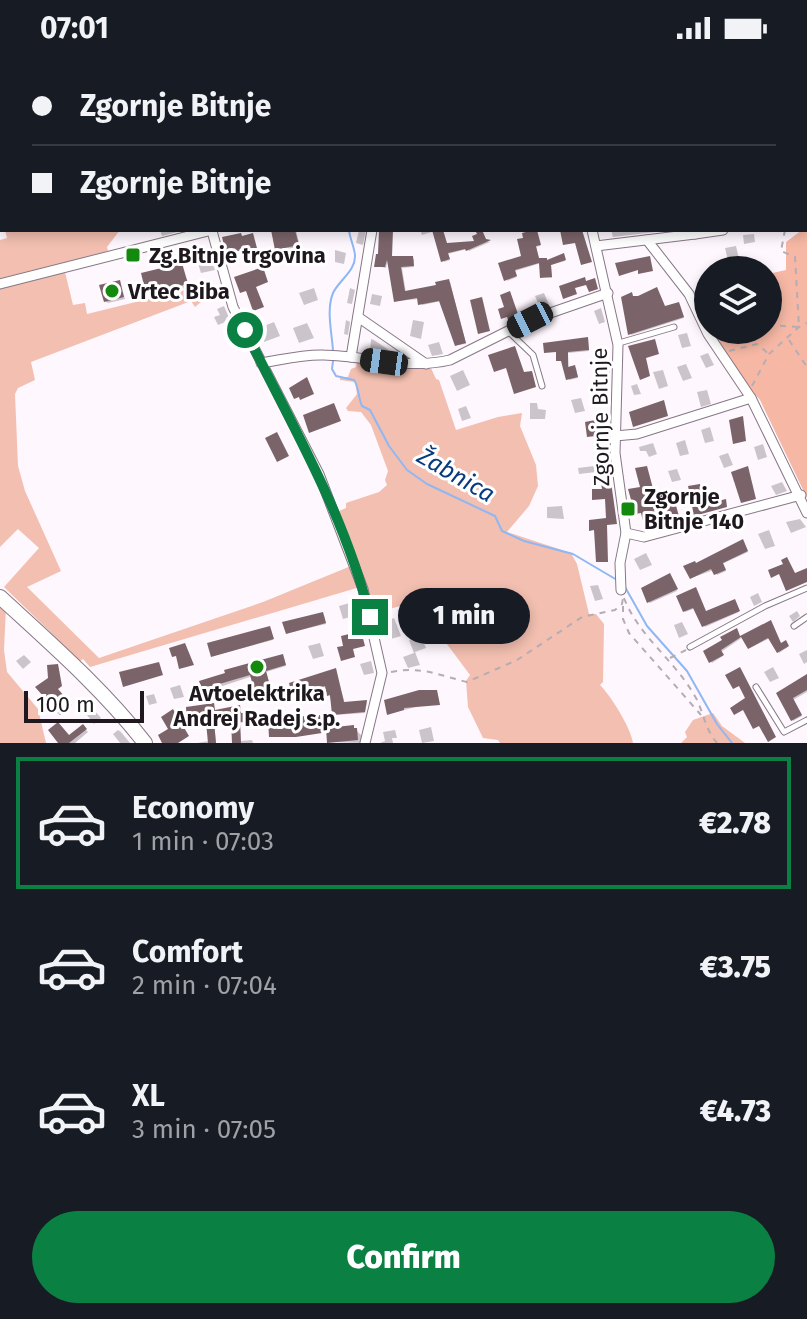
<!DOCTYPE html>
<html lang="en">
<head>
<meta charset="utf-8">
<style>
  body { margin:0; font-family:"Fira Sans",sans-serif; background:#242831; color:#f1f3f6; height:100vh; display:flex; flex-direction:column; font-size:30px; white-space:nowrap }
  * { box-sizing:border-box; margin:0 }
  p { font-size:26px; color:#9ea1a6 }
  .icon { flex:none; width:44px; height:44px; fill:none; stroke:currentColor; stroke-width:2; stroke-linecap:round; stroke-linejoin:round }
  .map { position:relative; height:687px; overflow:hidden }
  .side { display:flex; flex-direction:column; background:#171b24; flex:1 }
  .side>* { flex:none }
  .banner { position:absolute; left:0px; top:0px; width:808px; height:176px; box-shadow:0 4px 12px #0003; display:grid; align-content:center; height:176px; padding:0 32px; background:#171b24 }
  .controls { position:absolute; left:694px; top:200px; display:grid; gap:16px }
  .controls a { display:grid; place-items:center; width:88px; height:88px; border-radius:50%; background:#171b24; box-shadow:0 4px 12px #0003; font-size:40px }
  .scale { position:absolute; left:24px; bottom:20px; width:120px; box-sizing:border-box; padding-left:8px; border:4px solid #1f191f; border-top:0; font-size:22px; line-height:28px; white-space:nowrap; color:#1f191f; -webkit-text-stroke:6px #fff; paint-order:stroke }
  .end { position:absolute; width:36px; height:36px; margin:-18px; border:10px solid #0b8043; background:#fff; box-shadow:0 0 0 4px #fff }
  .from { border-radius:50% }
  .bubble { position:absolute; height:56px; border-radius:28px; background:#171b24; box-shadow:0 4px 12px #0003; font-size:26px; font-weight:800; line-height:56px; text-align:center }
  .car { position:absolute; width:24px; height:48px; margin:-24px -12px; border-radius:10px; box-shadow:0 0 6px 2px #0007; background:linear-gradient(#222 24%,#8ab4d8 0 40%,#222 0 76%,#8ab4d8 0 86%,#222 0) }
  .banner b { display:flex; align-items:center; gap:28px; height:76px; font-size:30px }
  .banner b+b { border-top:2px solid #363941 }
  .banner i { width:20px; height:20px; background:#f1f3f6 }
  ul { padding:14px 0 0; list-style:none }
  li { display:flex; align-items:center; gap:24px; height:132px; margin:0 16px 12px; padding:0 16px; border:4px solid transparent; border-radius:0px }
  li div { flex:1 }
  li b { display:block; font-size:30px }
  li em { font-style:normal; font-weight:800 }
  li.current { border-color:#0b8043 }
  li>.icon { width:72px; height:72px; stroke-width:1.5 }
  .cta { display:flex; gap:16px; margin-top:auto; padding:16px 32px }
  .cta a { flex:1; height:92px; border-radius:48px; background:#0b8043; color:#fff; font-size:32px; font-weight:800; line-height:92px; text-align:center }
  .status { display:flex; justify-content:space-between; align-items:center; height:56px; padding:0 40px; background:#171b24; direction:ltr }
  .status svg { height:22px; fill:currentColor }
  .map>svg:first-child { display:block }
  .green { fill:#f2bfb0 }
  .forest { fill:#f6b8a5 }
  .shadow { fill:#0003 }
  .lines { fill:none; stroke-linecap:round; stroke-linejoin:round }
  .stream { stroke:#8fb7f3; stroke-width:2 }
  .building { fill:#7a6469 }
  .lane-casing { stroke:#877786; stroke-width:7 }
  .street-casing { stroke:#877786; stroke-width:11 }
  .secondary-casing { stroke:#877786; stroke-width:16 }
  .path { stroke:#b4adb4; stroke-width:2; stroke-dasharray:6 6; stroke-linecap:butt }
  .lane { stroke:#fff; stroke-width:5 }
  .street { stroke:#fff; stroke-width:9 }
  .secondary { stroke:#fff; stroke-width:14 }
  .route { stroke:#0b8043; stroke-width:10 }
  .poi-dot { fill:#13890e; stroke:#fff; stroke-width:3 }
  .labels { text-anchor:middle; stroke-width:6; stroke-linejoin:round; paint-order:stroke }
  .poi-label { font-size:22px; font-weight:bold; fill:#1f191f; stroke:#fff; text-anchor:start }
  .street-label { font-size:22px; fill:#1f191f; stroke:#fff }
  .water-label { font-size:24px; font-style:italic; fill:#083a7e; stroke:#fff }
</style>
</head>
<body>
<div class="status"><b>07:01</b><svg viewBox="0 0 49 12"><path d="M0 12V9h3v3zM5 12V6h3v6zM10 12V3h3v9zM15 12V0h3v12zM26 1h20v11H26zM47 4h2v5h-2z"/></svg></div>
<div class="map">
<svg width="807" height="687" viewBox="0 0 807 687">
  <rect width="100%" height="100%" fill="#fef7fe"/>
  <g class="green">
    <polygon points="5,174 120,174 107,191 108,195 0,224 0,184 7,182"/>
    <polygon points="65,216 73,249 85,247 87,258 197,231 201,246 195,251 191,245 31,306 35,324 18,332 15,338 18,410 25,435 61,515 27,531 99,602 263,546 351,510 360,531 90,611 83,603 80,605 4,531 39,492 18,473 0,491 0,232"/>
    <path d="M357,305L431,312L436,323L439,324L456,374L498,361L522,357L520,370L536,409L538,430L529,450L507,476L571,497L577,508L589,558H596L604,568L603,626L600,629C611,640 631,672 633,687H500L498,684L483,682L468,651L466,625L470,619L432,568L430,567L413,574L400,550L383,555L380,546L372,549L337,456L346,452V447L379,436L387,429L385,424L388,415L371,369L361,356L348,355L346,352L357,338L355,326L340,324V321H348L351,313L356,311Z"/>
    <polygon points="0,545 6,551 4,594 7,616 38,653 46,687 0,687"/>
    <polygon points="713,657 722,670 745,687 681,687 687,681 685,676 693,664"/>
  </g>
  <polygon class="forest" points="807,149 807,442 760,344 732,311 710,274 768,274 768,218 786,214 786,186 802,174 806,174"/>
  <g class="shadow">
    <polygon points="160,174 185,174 162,180"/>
    <polygon points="273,174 296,174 300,191 279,195"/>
    <polygon points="359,174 366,174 363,189 356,187"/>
    <polygon points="420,174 440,174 447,189 477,186 479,179 477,174 488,174 482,177 486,185 490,186 469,195 467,193 448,198 450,204 444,206 435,175 422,179"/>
    <polygon points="611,174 663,174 663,175 613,181"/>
    <polygon points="392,176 392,202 414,203 414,211 402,212 406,237 450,226 466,288 456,289 442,245 422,249 419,243 396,245 388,203 386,212 376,210"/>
    <polygon points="537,176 540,190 536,191 539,204 548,206 564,200 565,205 551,209 552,222 542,221 541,207 515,215 517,221 507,225"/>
    <polygon points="754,178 755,186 744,188 743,179"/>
    <polygon points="736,190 740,207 729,209 725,192"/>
    <polygon points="335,194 346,197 344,208 335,206"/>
    <polygon points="210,201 215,214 201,217 197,204"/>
    <polygon points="181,209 190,231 151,240 148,237"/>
    <polygon points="119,226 125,243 108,247 105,245"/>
    <polygon points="314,232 318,244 304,249 299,237"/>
    <polygon points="350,232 355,234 352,248 347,247"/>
    <polygon points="544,237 549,249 540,252 535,240"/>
    <polygon points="372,238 382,240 380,250 370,248"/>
    <polygon points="633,242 665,252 680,249 684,262 631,279"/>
    <polygon points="224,250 230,264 218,269 214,261 220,259 217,253"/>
    <polygon points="601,252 605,266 599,268 594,255"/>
    <polygon points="346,264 350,266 348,279 344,278"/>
    <polygon points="413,264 424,266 421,283 410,280"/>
    <polygon points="274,266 280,280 264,286 259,272"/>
    <polygon points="307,267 314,282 299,287 293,272"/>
    <polygon points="722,274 731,274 732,278 724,280"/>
    <polygon points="687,277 691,290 682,292 678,279"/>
    <polygon points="371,283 374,284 396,299 370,296"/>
    <polygon points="588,283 589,295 568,297 569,312 576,312 578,322 569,324 564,305 558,304 558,296 546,296"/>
    <polygon points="439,286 443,298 432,300 428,289"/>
    <polygon points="708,297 714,309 706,312 700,300"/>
    <polygon points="603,304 606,313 610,313 610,321 598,324 593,306"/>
    <polygon points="686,308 692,322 683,325 677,311"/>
    <polygon points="463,314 470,329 457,335 450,320"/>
    <polygon points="663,314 668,330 659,333 653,316"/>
    <polygon points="637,328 641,338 634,339 631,330"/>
    <polygon points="707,334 711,348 701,351 697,336"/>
    <polygon points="607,335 609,347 599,350 595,337"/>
    <polygon points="581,342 585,355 575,357 571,344"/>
    <polygon points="530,347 537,347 538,353 546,354 545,363 530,363"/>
    <polygon points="466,350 471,362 462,365 458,353"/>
    <polygon points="710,371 714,385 705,387 701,374"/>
    <polygon points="685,384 689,398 680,400 676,387"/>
    <polygon points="653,387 657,398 649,401 646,395 640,395 639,391"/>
    <polygon points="763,388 767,401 758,404 754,391"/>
    <polygon points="728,397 733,409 724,412 719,400"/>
    <polygon points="607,398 610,413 600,413 598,399"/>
    <polygon points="594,410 596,416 579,418 578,412"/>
    <polygon points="677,413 681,424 672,426 668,415"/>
    <polygon points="782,426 787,435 776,439 771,430"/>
    <polygon points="562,450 564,463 547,462 547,451"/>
    <polygon points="800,463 806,471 791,477 786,466"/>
    <polygon points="769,474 775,490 765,493 758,478"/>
    <polygon points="744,487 748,496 722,508 726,515 717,519 714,514 691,522 696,509"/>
    <polygon points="646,497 652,509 640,514 634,503"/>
    <polygon points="671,520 677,535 650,547 649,546"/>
    <polygon points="598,529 603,543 595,545 590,530"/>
    <polygon points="758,537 762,546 754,550 750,541"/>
    <polygon points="678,541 706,558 735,546 739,556 705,571 696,552 685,556"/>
    <polygon points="353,546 357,559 343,563 339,550"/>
    <polygon points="797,555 800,560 793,566 789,560"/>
    <polygon points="324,559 326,568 288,577"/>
    <polygon points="394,562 401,580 391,583 385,565"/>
    <polygon points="682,566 688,578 679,582 674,569"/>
    <polygon points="770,567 781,589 785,586 788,591 779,597 770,582 750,592 743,581 721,596 723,600 712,607 705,596 736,574 740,582"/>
    <polygon points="269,572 273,584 213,600"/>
    <polygon points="421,580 426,592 415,596 420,609 408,612 403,601 414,597 409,584"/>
    <polygon points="320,587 324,600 313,603 308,590"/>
    <polygon points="807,594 807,606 804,608 799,598"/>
    <polygon points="24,599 31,606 23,613 16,605"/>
    <polygon points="284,602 286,610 266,616 273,641 259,643 253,620 204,636 202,626"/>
    <polygon points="371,605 374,617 364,619 360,608"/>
    <polygon points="773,611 779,622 770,626 764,616"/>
    <polygon points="336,616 345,648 367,646 365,657 335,659 327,631 294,638"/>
    <polygon points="807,621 807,636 793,644 802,660 793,665 778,638"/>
    <polygon points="180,629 184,641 174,643 170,632"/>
    <polygon points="437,636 440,649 424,649 388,658"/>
    <polygon points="154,638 157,647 149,649 146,640"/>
    <polygon points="240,651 241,659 253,659 254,666 240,667 241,685 252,684 253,687 234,687 233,664 214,666 216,687 197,687 209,685 208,666 189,667 215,656"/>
    <polygon points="94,654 101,662 94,668 87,659"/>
    <polygon points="83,671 88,676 75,687 60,687"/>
    <polygon points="353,671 362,680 362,687 329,686"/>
    <polygon points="431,671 434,685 422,687 419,674"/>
    <polygon points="118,674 121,676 130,687 120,687 113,678"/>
    <polygon points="395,674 397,682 392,682 393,687 380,687 385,685 383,676"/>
  </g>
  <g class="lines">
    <g class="stream">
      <polyline points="329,0 330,2"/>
      <path d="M333,295C332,277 326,254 333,237C339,224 356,215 355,199C354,190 350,183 349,174"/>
      <path d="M333,305L332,313L336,320L354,324C359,331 358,341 362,350L370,354L389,390L407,414L427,428L495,460L502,475L524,485L573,498L617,524"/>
      <polyline points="625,531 647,570 687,615 717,668 732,687"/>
    </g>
  </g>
  <g class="building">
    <polygon points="271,174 295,174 299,189 275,194"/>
    <polygon points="379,174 393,174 392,200 413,200 414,210 401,211 405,235 436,229 435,226 449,223 466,287 455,290 439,245 418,249 417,242 394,246 387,204 385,211 374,211 376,198 378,198"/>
    <polygon points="432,174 443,174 447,187 474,185 472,180 477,178 475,174 482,174 486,183 491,184 466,195 465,193 448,197 450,203 441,206"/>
    <polygon points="533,174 537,174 541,189 536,190 539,202 547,202 547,204 564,197 566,204 551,209 552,221 540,222 539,207 515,214 517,220 504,225 498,207 521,200 517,183 523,182 522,177"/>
    <polygon points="560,174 582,174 592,206 581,209 575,187 563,189"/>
    <polygon points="241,177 242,180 253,177 258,196 244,199 242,194 226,198 222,181"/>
    <polygon points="650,200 653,215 638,218 638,214 619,220 615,207"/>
    <polygon points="182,207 188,228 146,238 141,217"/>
    <polygon points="263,211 268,226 256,231 264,251 253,255 246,235 240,237 234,221"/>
    <polygon points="585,221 586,225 595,222 598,233 589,236 586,229 575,232 577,238 563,243 559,230"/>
    <polygon points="120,224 124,241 104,246 99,229"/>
    <polygon points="657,231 665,250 679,246 684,261 628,279 621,241 632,236 633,240 638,240"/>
    <polygon points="510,235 519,261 509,266 507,261 501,263 498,253 504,251 500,239"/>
    <polygon points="482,241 490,275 478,278 470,244"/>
    <polygon points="588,281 589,294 568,296 568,311 575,309 578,321 566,324 561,305 556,305 556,296 544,297 543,287"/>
    <polygon points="655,283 659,298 646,302 650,320 640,324 628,290"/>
    <polygon points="515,290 524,316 532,315 536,331 514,338 506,312 494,316 488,299"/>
    <polygon points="307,321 314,338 300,344 299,341 294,343 289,332"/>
    <polygon points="664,344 668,360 633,371 629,356"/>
    <polygon points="334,347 341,365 309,377 303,359"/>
    <polygon points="743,360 746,385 733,388 729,364"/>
    <polygon points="595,364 596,372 607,370 608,385 597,387 596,380 587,381 585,366"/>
    <polygon points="277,376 289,400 277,406 265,382"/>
    <polygon points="647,410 655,440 672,435 680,464 669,466 666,451 654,454 658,470 645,473 641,457 635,458 628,433 640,431 635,412"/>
    <polygon points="748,410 756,443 741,447 731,416"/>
    <polygon points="611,426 617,468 607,469 608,506 596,506 594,474 589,475 589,464 606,462 605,443 592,444 592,433 602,433 601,427"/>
    <polygon points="700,428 703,440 712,439 714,446 726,443 727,451 694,460 688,430"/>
    <polygon points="743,483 748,495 723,507 726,514 714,519 711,513 690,523 683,510 695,505 696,507"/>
    <polygon points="787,501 795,517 807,512 807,526 786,535 779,518 771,522 768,514 783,508 781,504"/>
    <polygon points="670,517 678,533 647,547 641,532"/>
    <polygon points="696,531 706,555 735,543 740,555 702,571 693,552 683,556 676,540"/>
    <polygon points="323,556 326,567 286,578 282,566"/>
    <polygon points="771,564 781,587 786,584 789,590 777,597 768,582 748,593 741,581 721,594 724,599 709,607 703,595 722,584 720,581 737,572 740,580"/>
    <polygon points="270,570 274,583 211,601 207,587"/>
    <polygon points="361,575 365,590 353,593 355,601 341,605 337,591 343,590 341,580"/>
    <polygon points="185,587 194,609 179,613 176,600 172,601 169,592"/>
    <polygon points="283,598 286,609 266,615 273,640 257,644 250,619 216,629 217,633 203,637 199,625 225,617 224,614"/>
    <polygon points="159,606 163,619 123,631 119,616"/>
    <polygon points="58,608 62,630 58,633 72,649 60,659 35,631 48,622 47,609"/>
    <polygon points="740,611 776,681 768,686 759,670 753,673 743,654 734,659 730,652 745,642 739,630 733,633 725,619"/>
    <polygon points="336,612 344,646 367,644 365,656 332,659 330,639 327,640 325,630 292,639 289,627"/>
    <polygon points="807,618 807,634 793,642 802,659 791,665 776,637"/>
    <polygon points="419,634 437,634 440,649 404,652 404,654 387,659 384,644"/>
    <polygon points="214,647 215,654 240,649 241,657 253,656 253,665 240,666 241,687 232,687 231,664 214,665 216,687 208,687 206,666 187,668 186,651"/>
    <polygon points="173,653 189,680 178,687 162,687 158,679 168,673 161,661"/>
    <polygon points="320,659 322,677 296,681 269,681 268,663"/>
    <polygon points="58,666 69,679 83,668 87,673 69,687 58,687 48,674"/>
    <polygon points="354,669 354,672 357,672 358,684 327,687 326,672"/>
  </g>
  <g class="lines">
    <g class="lane-casing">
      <g id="lane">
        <polyline points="509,276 533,299 542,330"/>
        <polyline points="619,287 674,271"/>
        <polyline points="794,570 807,561"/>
        <polyline points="690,591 765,550 807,532"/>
        <polyline points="756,631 784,676 807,664"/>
      </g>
    </g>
    <g class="street-casing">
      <g id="street">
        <polyline points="135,0 136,2"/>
        <polyline points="298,0 299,2"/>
        <polyline points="561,0 562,2"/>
        <polyline points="656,0 656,2"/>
        <polyline points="72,2 72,0"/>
        <polyline points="0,23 2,23"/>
        <polyline points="592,174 618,289 615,397 626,477 644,481 801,439"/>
        <polyline points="212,175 233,251 319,418 363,533 382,617 365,687"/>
        <polyline points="695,178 723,174"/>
        <polyline points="647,184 689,238 708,278 751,342 807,457"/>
        <polyline points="596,190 695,178 695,174"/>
        <polyline points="0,228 212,174"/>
        <polyline points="358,261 426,308"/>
        <polyline points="351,301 372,174"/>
        <path d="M261,307C281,304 303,298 324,299C366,300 408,314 450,304L530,264L608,237"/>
        <polyline points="615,380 637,378 751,342"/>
        <polyline points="621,534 620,507 626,477"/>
      </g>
    </g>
    <g class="secondary-casing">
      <path id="secondary" d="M0,541C50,587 103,633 145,687"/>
    </g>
    <g class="path">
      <polyline points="806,92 807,93"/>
      <polyline points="806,171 807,171"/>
      <polyline points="768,269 799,271 795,201 781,195 785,174"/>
      <polyline points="789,284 807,311"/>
      <polyline points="729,295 757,288 769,298"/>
      <polyline points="752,330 769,298 799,271 807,267"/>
      <path d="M624,542C639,581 675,604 696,642C704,658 705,673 717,687"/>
      <polyline points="623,550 623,563 629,577 701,659"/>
      <polyline points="670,602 686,594"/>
      <path d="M391,616C422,610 438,619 467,626L517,604L582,561L615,554L622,548L623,542"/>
    </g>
    <use href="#lane" class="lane"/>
    <use href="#street" class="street"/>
    <use href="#secondary" class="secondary"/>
  </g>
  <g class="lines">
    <path class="route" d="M245,274C291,368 345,458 370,561"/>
  </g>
  <g class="poi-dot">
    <rect x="125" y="191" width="16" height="16" rx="4"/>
    <circle cx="112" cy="235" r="8"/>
    <rect x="620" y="445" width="16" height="16" rx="4"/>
    <circle cx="257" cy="611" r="8"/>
  </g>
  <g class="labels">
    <g class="poi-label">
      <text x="149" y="207">Zg.Bitnje trgovina</text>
      <text x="128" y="243">Vrtec Biba</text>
      <text x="644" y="448">Zgornje<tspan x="644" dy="25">Bitnje 140</tspan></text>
      <text x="257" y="645" text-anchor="middle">Avtoelektrika<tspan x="257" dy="25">Andrej Radej s.p.</tspan></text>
    </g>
    <g class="street-label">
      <text transform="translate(600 361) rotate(-91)" y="8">Zgornje Bitnje</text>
    </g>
    <g class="water-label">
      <text transform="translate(456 419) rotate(30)" y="8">Žabnica</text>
    </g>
  </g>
</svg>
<div class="controls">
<a><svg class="icon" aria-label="layers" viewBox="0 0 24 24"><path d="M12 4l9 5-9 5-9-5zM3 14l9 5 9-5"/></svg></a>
</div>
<div class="scale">100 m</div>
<i class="end from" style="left:245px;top:274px"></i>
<i class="end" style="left:370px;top:561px"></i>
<div class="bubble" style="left:398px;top:532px;width:132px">1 min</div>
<i class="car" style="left:530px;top:264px;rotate:243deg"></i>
<i class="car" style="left:384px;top:306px;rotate:278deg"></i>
<div class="banner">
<b><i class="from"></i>Zgornje Bitnje</b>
<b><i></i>Zgornje Bitnje</b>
</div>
</div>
<section class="side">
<ul>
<li class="current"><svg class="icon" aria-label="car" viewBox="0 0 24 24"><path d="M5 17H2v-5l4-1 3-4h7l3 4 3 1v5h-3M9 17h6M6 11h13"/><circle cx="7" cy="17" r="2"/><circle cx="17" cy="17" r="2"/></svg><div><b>Economy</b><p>1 min · 07:03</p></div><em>€2.78</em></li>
<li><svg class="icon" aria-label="car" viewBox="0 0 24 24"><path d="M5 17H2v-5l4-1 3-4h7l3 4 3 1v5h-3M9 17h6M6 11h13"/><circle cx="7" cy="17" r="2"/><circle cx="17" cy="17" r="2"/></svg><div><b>Comfort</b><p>2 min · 07:04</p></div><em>€3.75</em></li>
<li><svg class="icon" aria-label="car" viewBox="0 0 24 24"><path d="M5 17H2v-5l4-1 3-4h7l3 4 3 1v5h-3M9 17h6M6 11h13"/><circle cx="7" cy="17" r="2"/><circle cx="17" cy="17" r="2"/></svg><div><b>XL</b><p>3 min · 07:05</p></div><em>€4.73</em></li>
</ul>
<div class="cta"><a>Confirm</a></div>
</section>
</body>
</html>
